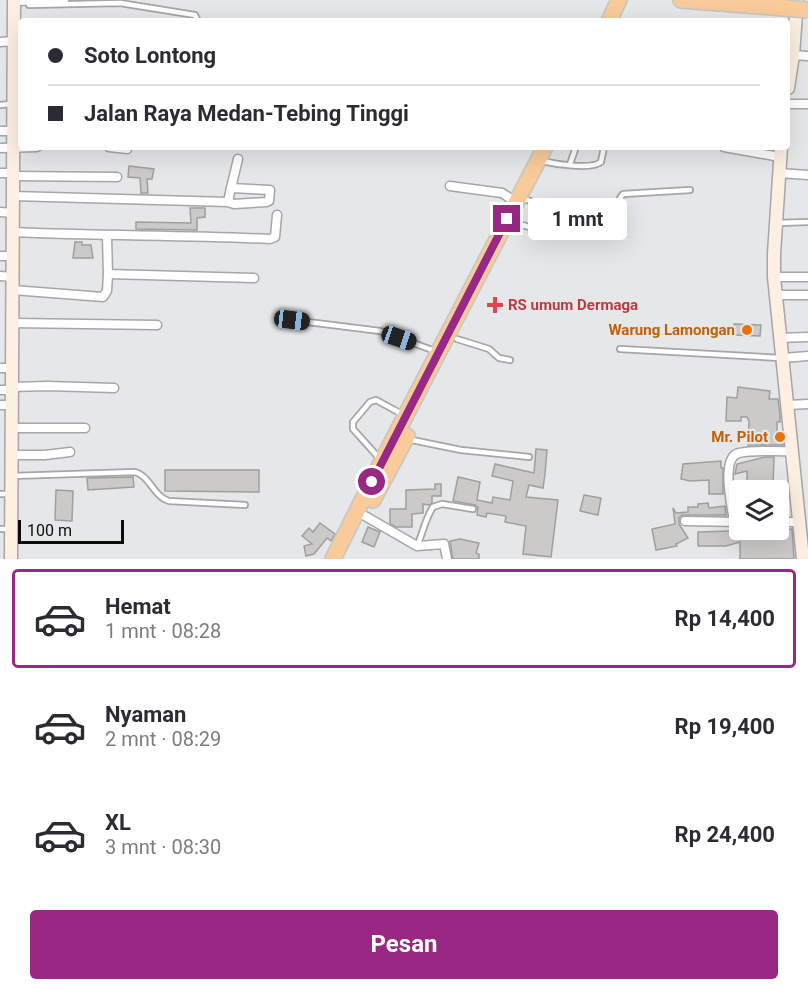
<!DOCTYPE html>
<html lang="id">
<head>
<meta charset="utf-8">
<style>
  body { margin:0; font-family:Roboto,sans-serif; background:#f7f7f7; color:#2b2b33; height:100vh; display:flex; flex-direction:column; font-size:22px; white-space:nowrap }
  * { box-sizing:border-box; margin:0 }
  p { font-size:20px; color:#7c7c81 }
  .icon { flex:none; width:33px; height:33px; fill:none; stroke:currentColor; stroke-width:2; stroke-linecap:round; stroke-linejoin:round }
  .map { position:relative; height:559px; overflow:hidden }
  .drawer { display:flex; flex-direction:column; background:#fff; flex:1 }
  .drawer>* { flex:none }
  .hud { position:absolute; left:18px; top:18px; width:772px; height:132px; border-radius:6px; box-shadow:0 6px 24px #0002; display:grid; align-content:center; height:132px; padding:0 30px; background:#fff }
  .tools { position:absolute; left:729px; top:480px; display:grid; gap:12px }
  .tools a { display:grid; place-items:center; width:60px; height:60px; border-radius:6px; background:#fff; box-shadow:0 6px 24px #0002; font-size:30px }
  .scale { position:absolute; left:18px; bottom:15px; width:106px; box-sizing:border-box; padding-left:6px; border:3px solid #0b0c0c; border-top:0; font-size:16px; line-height:21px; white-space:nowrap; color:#0b0c0c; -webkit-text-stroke:4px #e5e7e8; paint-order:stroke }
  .end { position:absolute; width:27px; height:27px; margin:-14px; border:8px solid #992784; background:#fff; box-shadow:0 0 0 3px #fff }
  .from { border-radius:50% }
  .bubble { position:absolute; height:42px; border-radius:6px; background:#fff; box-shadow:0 6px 24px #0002; font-size:20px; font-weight:700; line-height:42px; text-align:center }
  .car { position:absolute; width:18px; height:36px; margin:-18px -9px; border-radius:8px; box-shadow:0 0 4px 2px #0007; background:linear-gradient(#222 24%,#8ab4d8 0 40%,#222 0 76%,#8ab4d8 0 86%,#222 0) }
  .hud b { display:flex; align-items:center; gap:21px; height:57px; font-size:22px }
  .hud b+b { border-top:2px solid #e1e1e2 }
  .hud i { width:15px; height:15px; background:#2b2b33 }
  ul { padding:10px 0 0; list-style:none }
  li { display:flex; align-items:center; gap:18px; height:99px; margin:0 12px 9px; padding:0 18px; border:3px solid transparent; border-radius:6px }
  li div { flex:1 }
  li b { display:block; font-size:22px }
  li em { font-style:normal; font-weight:700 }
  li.selected { border-color:#992784 }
  li>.icon { width:54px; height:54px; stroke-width:1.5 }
  .primary-button { display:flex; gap:12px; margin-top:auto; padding:12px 30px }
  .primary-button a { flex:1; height:69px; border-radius:6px; background:#992784; color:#fff; font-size:24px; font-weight:700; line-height:69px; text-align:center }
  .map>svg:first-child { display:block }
  .building { fill:#cbcac8; stroke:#a09f9e; stroke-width:1.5 }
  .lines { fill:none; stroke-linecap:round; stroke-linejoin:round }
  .lane-casing { stroke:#a5a6a8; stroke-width:8 }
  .street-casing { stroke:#a5a6a8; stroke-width:11 }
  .secondary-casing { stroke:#a5a6a8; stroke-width:15 }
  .highway-casing { stroke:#c4c5c5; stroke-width:18 }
  .lane { stroke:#fff; stroke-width:4.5 }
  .street { stroke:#fff; stroke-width:8 }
  .secondary { stroke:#fdefe1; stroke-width:12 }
  .highway { stroke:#f9cb9b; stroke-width:15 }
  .highway-bridge-casing { stroke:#c4c5c5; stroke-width:18; stroke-linecap:butt }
  .highway-bridge { stroke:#f9cb9b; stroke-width:15 }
  .route { stroke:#992784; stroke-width:8 }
  .health-dot { fill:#e0444e; stroke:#e5e7e8; stroke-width:2 }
  .food-dot { fill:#e8710a; stroke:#e5e7e8; stroke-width:2 }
  .labels { text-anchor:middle; stroke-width:4.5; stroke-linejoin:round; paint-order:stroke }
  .health-label { font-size:15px; font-weight:bold; fill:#be3a42; stroke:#e5e7e8; text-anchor:start }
  .food-label { font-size:15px; font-weight:bold; fill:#c56008; stroke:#e5e7e8; text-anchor:end }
</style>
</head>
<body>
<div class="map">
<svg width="808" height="559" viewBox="0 0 808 559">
  <rect width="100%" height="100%" fill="#e5e7e8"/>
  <g class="building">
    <polygon points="129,166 154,169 152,179 147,179 148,193 141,193 140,178 128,177"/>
    <polygon points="190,208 205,208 205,217 197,218 197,230 136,229 136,222 191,223"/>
    <polygon points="75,242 82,242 82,245 91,245 93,258 73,258"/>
    <polygon points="734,324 761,325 760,336 733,335"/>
    <polygon points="738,387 770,391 769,399 778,399 780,415 780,422 777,422 777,437 782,437 783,445 748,445 749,421 747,417 741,417 741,421 726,421 727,397 737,398"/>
    <polygon points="536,449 547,450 545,474 543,488 529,485 526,497 558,500 551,557 523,554 526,526 505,522 506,516 487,513 486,517 477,515 478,507 475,505 453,501 458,477 480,482 477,500 492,503 493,497 510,500 513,481 492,476 495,464 534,473"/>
    <polygon points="765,457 774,457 773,485 747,484 747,471 735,474 737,464"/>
    <polygon points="721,461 721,468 723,468 723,494 709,494 709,480 690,481 681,479 683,464"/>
    <polygon points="165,470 259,470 259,492 165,491"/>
    <polygon points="133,477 134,487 88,490 87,478"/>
    <polygon points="435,484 441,484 441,496 432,496 432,503 429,505 423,504 423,513 412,514 412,527 396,527 390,523 390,509 406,509 406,490 435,489"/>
    <polygon points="56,490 73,491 72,521 55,520"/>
    <polygon points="584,495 601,498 598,515 580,511"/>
    <polygon points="708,503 709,508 725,506 726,515 682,515 679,518 679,524 688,538 676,544 677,546 656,550 652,529 675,524 673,508 676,513 688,512 688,507 698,507 698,504"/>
    <polygon points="320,523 335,534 331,541 327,538 314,554 306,556 304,546 312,544 302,536 309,528 313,532"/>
    <polygon points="368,527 380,532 374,547 362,542"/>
    <polygon points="792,529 794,559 740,559 740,542 726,546 698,546 698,532"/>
    <polygon points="460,539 479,543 476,553 479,554 479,559 453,559 450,541"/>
  </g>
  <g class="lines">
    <g class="lane-casing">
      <g id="lane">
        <polyline points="29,5 120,3 195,15 198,21"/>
        <polyline points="0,105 11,104"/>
        <path d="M542,161C555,164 591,170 601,162L604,147"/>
        <polyline points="570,164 576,147"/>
        <path d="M527,200C547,207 599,222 618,213L620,198L623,194L690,190"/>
        <polyline points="516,223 529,227 588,233"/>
        <polyline points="777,223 808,222"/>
        <polyline points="292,320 380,331 435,351"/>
        <polyline points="457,339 489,349 499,358 510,360"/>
        <polyline points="620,349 780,358"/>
        <polyline points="407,439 461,450 529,457"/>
        <polyline points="380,459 353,429 353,422 370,402 376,400 402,414"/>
        <path d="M12,476L135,472C150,476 154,497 169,501L245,505"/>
        <polyline points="0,494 11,494"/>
        <polyline points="0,529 10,529"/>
        <path d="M417,546C423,533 425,519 433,507L442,504L473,509"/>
      </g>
    </g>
    <g class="street-casing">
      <g id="street">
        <polyline points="14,1 64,0"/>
        <polyline points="0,42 14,41"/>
        <polyline points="793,55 808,56"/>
        <polyline points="788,104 808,104"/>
        <polyline points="0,131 13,131"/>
        <polyline points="109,147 127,149"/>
        <polyline points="724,147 780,157"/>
        <polyline points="0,148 37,147"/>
        <polyline points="0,173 13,173"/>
        <polyline points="779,173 808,175"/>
        <polyline points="13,176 117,177"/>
        <polyline points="450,186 502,193 516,202"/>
        <polyline points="231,188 238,159"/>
        <polyline points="13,196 228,202 231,188 270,190 269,201 266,202 234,204 228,202"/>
        <polyline points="0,212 13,213"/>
        <path d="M13,232C99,236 184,235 270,239L275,237L277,215"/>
        <polyline points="107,237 108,274 254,278"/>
        <polyline points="0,256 13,256"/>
        <polyline points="0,276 13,277"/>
        <polyline points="774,277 808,277"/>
        <polyline points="13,290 103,297 107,291 108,274"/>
        <polyline points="776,295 808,295"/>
        <polyline points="13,323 157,325"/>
        <polyline points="779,338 808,337"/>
        <polyline points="783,358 808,356"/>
        <polyline points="0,368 11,368"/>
        <polyline points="11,387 47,386 114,388"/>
        <polyline points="0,390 11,390"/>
        <polyline points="0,405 11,405"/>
        <polyline points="788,405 808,404"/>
        <polyline points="12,428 85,428"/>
        <polyline points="12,455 45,455 70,452"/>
        <polyline points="365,516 417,546 444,544 447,559"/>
        <polyline points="685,521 740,522"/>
        <path d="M734,522C732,507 720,457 739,453C755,449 775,452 791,451"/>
        <polyline points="778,522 799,522"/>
      </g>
    </g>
    <g class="secondary-casing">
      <g id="secondary">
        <polyline points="788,88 793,55 797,0"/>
        <polyline points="781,147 774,254 774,277 803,559"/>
        <polyline points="11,559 14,0"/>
      </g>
    </g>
    <g class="highway-casing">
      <g id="highway">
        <polyline points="681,0 785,8"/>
        <polyline points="609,21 619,0"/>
        <polyline points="373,500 407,436"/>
        <polyline points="333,559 382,461 545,147"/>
      </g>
    </g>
    <use href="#lane" class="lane"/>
    <use href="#street" class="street"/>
    <use href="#secondary" class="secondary"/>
    <use href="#highway" class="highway"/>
    <g class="highway-bridge-casing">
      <polyline id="highway-bridge" points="785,8 808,10"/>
    </g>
    <use href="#highway-bridge" class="highway-bridge"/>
  </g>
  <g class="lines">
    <polyline class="route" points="372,482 507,219"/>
  </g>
  <path class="health-dot" d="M492 296h6v6h6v6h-6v6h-6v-6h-6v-6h6z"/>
  <g class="food-dot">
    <circle cx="747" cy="330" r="6"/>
    <circle cx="780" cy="437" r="6"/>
  </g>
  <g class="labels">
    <g class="health-label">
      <text x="508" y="310">RS umum Dermaga</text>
    </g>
    <g class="food-label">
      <text x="735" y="335">Warung Lamongan</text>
      <text x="768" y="442">Mr. Pilot</text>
    </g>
  </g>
</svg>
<div class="tools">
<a><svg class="icon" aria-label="layers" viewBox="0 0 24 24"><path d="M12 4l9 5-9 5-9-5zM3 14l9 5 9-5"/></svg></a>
</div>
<div class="scale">100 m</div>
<i class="end from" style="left:372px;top:482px"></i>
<i class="end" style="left:507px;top:219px"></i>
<div class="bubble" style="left:528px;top:198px;width:99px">1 mnt</div>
<i class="car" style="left:292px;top:320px;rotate:97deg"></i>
<i class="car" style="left:399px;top:338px;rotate:109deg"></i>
<div class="hud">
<b><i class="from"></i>Soto Lontong</b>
<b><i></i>Jalan Raya Medan-Tebing Tinggi</b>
</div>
</div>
<section class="drawer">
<ul>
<li class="selected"><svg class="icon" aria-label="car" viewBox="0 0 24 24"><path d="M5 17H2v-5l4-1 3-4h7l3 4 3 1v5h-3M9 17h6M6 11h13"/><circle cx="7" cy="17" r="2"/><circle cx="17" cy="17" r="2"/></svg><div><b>Hemat</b><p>1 mnt · 08:28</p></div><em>Rp 14,400</em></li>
<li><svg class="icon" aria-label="car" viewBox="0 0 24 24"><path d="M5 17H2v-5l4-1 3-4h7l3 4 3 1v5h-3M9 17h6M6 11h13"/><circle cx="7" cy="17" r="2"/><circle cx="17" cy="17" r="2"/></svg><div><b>Nyaman</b><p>2 mnt · 08:29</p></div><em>Rp 19,400</em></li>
<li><svg class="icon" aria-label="car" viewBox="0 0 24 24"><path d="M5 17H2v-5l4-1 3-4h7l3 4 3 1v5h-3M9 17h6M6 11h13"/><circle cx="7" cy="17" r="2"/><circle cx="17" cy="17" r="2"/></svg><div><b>XL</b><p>3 mnt · 08:30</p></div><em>Rp 24,400</em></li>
</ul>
<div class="primary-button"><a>Pesan</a></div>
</section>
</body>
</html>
